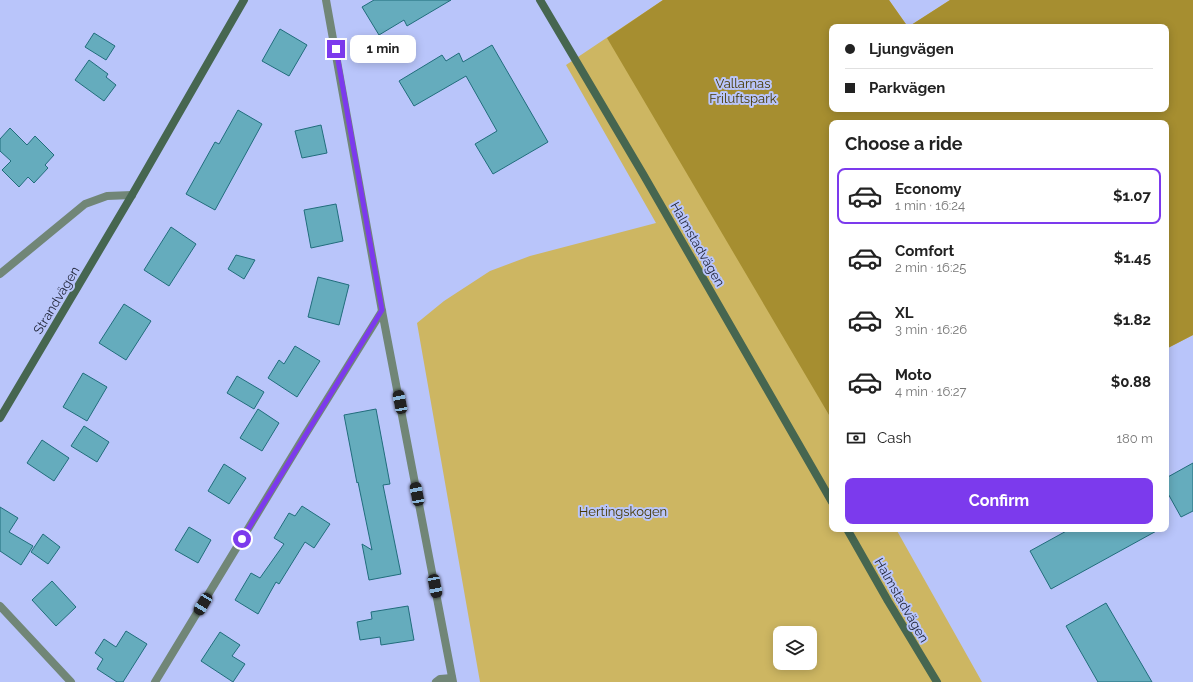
<!DOCTYPE html>
<html lang="en">
<head>
<meta charset="utf-8">
<style>
  body { margin:0; font-family:Raleway,sans-serif; background:#f2f2f2; color:#222; height:100vh; display:flex; flex-direction:column; font-size:15px; white-space:nowrap }
  * { box-sizing:border-box; margin:0 }
  p { font-size:13px; color:#767676 }
  .icon { flex:none; width:22px; height:22px; fill:none; stroke:currentColor; stroke-width:2; stroke-linecap:round; stroke-linejoin:round }
  .map { position:relative; flex:1; overflow:hidden }
  .panel { position:absolute; left:829px; top:120px; width:340px; height:412px; display:flex; flex-direction:column; background:#fff; border-radius:8px; box-shadow:0 2px 10px #0003 }
  .panel>* { flex:none }
  .top-card { position:absolute; left:829px; top:24px; width:340px; height:88px; border-radius:8px; box-shadow:0 2px 10px #0003; display:grid; align-content:center; height:88px; padding:0 16px; background:#fff }
  .fabs { position:absolute; left:773px; top:626px; display:grid; gap:8px }
  .fabs a { display:grid; place-items:center; width:44px; height:44px; border-radius:8px; background:#fff; box-shadow:0 2px 10px #0003; font-size:20px }
  .end { position:absolute; width:18px; height:18px; margin:-9px; border:5px solid #7c3aed; background:#fff; box-shadow:0 0 0 2px #fff }
  .from { border-radius:50% }
  .bubble { position:absolute; height:28px; border-radius:8px; background:#fff; box-shadow:0 2px 10px #0003; font-size:13px; font-weight:700; line-height:28px; text-align:center }
  .car { position:absolute; width:12px; height:24px; margin:-12px -6px; border-radius:5px; box-shadow:0 0 3px 1px #0007; background:linear-gradient(#222 24%,#8ab4d8 0 40%,#222 0 76%,#8ab4d8 0 86%,#222 0) }
  .top-card b { display:flex; align-items:center; gap:14px; height:38px; font-size:15px }
  .top-card b+b { border-top:1px solid #e0e0e0 }
  .top-card i { width:10px; height:10px; background:#222 }
  ul { padding:0; list-style:none }
  li { display:flex; align-items:center; gap:12px; height:56px; margin:0 8px 6px; padding:0 8px; border:2px solid transparent; border-radius:8px }
  li div { flex:1 }
  li b { display:block; font-size:15px }
  li em { font-style:normal; font-weight:700 }
  li.active { border-color:#7c3aed }
  li>.icon { width:36px; height:36px; stroke-width:1.5 }
  h2 { padding:0 16px; font-size:18px; line-height:48px }
  .pay { display:flex; align-items:center; gap:10px; height:44px; padding:0 16px; font-size:15px }
  .pay p { margin-inline-start:auto }
  .cta { display:flex; gap:8px; margin-top:auto; padding:8px 16px }
  .cta a { flex:1; height:46px; border-radius:8px; background:#7c3aed; color:#fff; font-size:16px; font-weight:700; line-height:46px; text-align:center }
  .map>svg:first-child { display:block }
  .green { fill:#cdb662; fill-rule:evenodd }
  .forest { fill:#a68e30; fill-rule:evenodd }
  .building { fill:#65acbd; stroke:#216d7c }
  .lines { fill:none; stroke-linecap:round; stroke-linejoin:round }
  .street { stroke:#718677; stroke-width:8 }
  .secondary { stroke:#466650; stroke-width:8 }
  .route { stroke:#7c3aed; stroke-width:5 }
  .labels { text-anchor:middle; stroke-width:4; stroke-linejoin:round; paint-order:stroke }
  .park-label { font-size:13px; fill:#463903; stroke:#b9c5fa }
  .street-label { font-size:13px; fill:#1f2437; stroke:#b9c5fa }
</style>
</head>
<body>
<div class="map">
<svg width="1193" height="682" viewBox="0 0 1193 682">
  <rect width="100%" height="100%" fill="#b9c5fa"/>
  <path class="green" d="M663,0H889L908,27L950,0H1193V335L1166,349V123H832V529H896L982,682H480L417,323L444,301L490,271L530,256L656,223L566,65ZM832,27H1166V109H832ZM780,633H810V663H780Z"/>
  <path class="forest" d="M663,0H889L908,27L950,0H1193V335L1166,349V123H832V420L607,38ZM832,27H1166V109H832Z"/>
  <g class="building">
    <polygon points="374,0 451,0 407,26 404,20 379,35 362,7"/>
    <polygon points="280,29 307,45 289,76 262,61"/>
    <polygon points="94,33 115,46 106,60 85,47"/>
    <polygon points="492,45 548,142 493,174 475,144 497,131 466,76 414,106 399,81 442,55 446,61 459,53 463,62"/>
    <polygon points="89,60 108,74 106,77 116,85 104,101 75,80"/>
    <polygon points="238,110 262,124 215,210 186,194 215,142 219,144"/>
    <polygon points="321,125 327,153 302,158 295,131"/>
    <polygon points="10,128 27,145 35,136 54,155 45,165 48,168 34,183 28,177 19,187 2,170 11,161 0,151 0,139"/>
    <polygon points="336,204 343,241 311,248 304,210"/>
    <polygon points="171,227 196,244 169,286 144,270"/>
    <polygon points="236,255 255,260 244,279 228,269"/>
    <polygon points="318,277 349,285 339,325 308,317"/>
    <polygon points="124,304 151,321 126,360 99,343"/>
    <polygon points="295,346 320,361 297,397 268,378 279,360 284,364"/>
    <polygon points="83,373 107,387 87,421 63,407"/>
    <polygon points="237,376 264,392 254,409 227,393"/>
    <polygon points="258,409 279,423 262,451 240,438"/>
    <polygon points="376,409 390,484 383,485 401,574 369,580 362,544 372,550 358,482 357,483 344,415"/>
    <polygon points="84,426 109,442 97,462 71,446"/>
    <polygon points="42,440 69,458 54,481 27,463"/>
    <polygon points="1193,463 1193,511 1181,517 1166,490 1166,478"/>
    <polygon points="224,464 246,478 229,504 208,491"/>
    <polygon points="302,506 330,524 314,548 305,542 279,584 276,582 258,614 235,600 251,573 260,578 284,544 274,538 289,513 295,516"/>
    <polygon points="0,507 18,518 9,532 33,546 21,565 0,551"/>
    <polygon points="189,527 211,540 198,563 175,550"/>
    <polygon points="1070,529 1160,529 1051,589 1030,551"/>
    <polygon points="43,534 60,547 48,564 31,552"/>
    <polygon points="52,581 76,607 56,626 32,600"/>
    <polygon points="1106,603 1152,682 1098,682 1066,626"/>
    <polygon points="408,606 414,640 381,645 380,637 360,640 357,622 372,619 371,612"/>
    <polygon points="126,631 147,644 123,682 117,682 97,669 103,659 95,653 104,639 116,647"/>
    <polygon points="220,632 240,645 232,656 245,664 233,682 201,661"/>
  </g>
  <g class="lines">
    <g class="street">
      <polyline points="326,0 382,311 453,682"/>
      <polyline points="0,274 85,204 107,196 132,195"/>
      <polyline points="0,606 71,682"/>
      <polyline points="155,682 305,435 382,311"/>
      <polyline points="436,682 440,679 452,678"/>
    </g>
    <g class="secondary">
      <polyline points="540,0 643,174 832,502"/>
      <polyline points="0,418 132,195 244,0"/>
      <polyline points="847,529 888,601 937,682"/>
    </g>
  </g>
  <g class="lines">
    <polyline class="route" points="242,539 382,310 336,49"/>
  </g>
  <g class="labels">
    <g class="park-label">
      <text x="743" y="88">Vallarnas<tspan x="743" dy="15">Friluftspark</tspan></text>
      <text x="623" y="516">Hertingskogen</text>
    </g>
    <g class="street-label">
      <text transform="translate(698 244) rotate(60)" y="5">Halmstadvägen</text>
      <text transform="translate(56 300) rotate(-59)" y="5">Strandvägen</text>
      <text transform="translate(902 600) rotate(60)" y="5">Halmstadvägen</text>
    </g>
  </g>
</svg>
<div class="fabs">
<a><svg class="icon" aria-label="layers" viewBox="0 0 24 24"><path d="M12 4l9 5-9 5-9-5zM3 14l9 5 9-5"/></svg></a>
</div>
<i class="end from" style="left:242px;top:539px"></i>
<i class="end" style="left:336px;top:49px"></i>
<div class="bubble" style="left:350px;top:35px;width:66px">1 min</div>
<i class="car" style="left:400px;top:402px;rotate:349deg"></i>
<i class="car" style="left:417px;top:494px;rotate:349deg"></i>
<i class="car" style="left:435px;top:586px;rotate:169deg"></i>
<i class="car" style="left:203px;top:604px;rotate:211deg"></i>
<div class="top-card">
<b><i class="from"></i>Ljungvägen</b>
<b><i></i>Parkvägen</b>
</div>
<section class="panel">
<h2>Choose a ride</h2>
<ul>
<li class="active"><svg class="icon" aria-label="car" viewBox="0 0 24 24"><path d="M5 17H2v-5l4-1 3-4h7l3 4 3 1v5h-3M9 17h6M6 11h13"/><circle cx="7" cy="17" r="2"/><circle cx="17" cy="17" r="2"/></svg><div><b>Economy</b><p>1 min · 16:24</p></div><em>$1.07</em></li>
<li><svg class="icon" aria-label="car" viewBox="0 0 24 24"><path d="M5 17H2v-5l4-1 3-4h7l3 4 3 1v5h-3M9 17h6M6 11h13"/><circle cx="7" cy="17" r="2"/><circle cx="17" cy="17" r="2"/></svg><div><b>Comfort</b><p>2 min · 16:25</p></div><em>$1.45</em></li>
<li><svg class="icon" aria-label="car" viewBox="0 0 24 24"><path d="M5 17H2v-5l4-1 3-4h7l3 4 3 1v5h-3M9 17h6M6 11h13"/><circle cx="7" cy="17" r="2"/><circle cx="17" cy="17" r="2"/></svg><div><b>XL</b><p>3 min · 16:26</p></div><em>$1.82</em></li>
<li><svg class="icon" aria-label="car" viewBox="0 0 24 24"><path d="M5 17H2v-5l4-1 3-4h7l3 4 3 1v5h-3M9 17h6M6 11h13"/><circle cx="7" cy="17" r="2"/><circle cx="17" cy="17" r="2"/></svg><div><b>Moto</b><p>4 min · 16:27</p></div><em>$0.88</em></li>
</ul>
<div class="pay"><svg class="icon" aria-label="cash" viewBox="0 0 24 24"><path d="M3 7h18v10H3z"/><circle cx="12" cy="12" r="2"/></svg>Cash<p>180 m</p></div>
<div class="cta"><a>Confirm</a></div>
</section>
</div>
</body>
</html>
